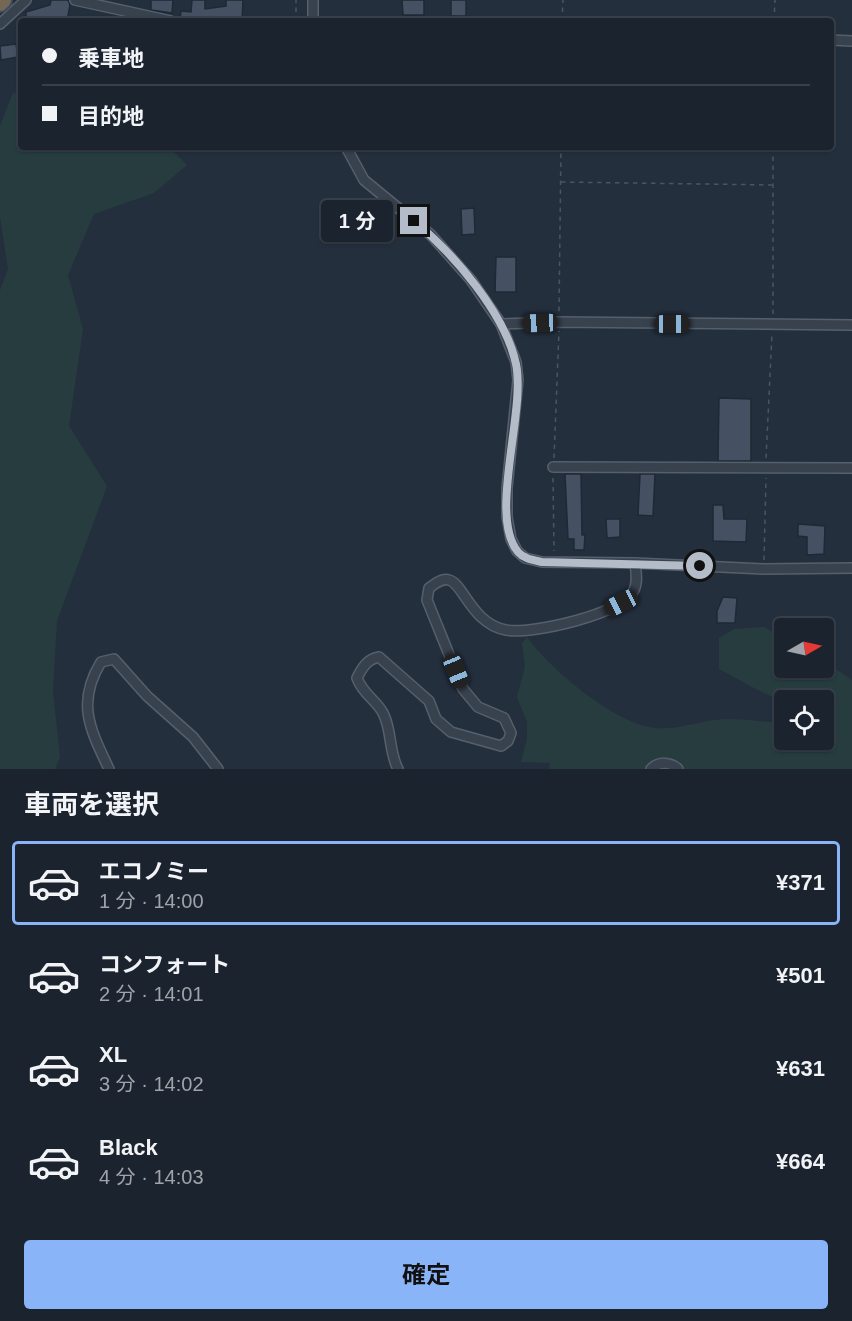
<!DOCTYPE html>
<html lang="ja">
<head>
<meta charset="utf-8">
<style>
  body { margin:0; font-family:Arial,"Noto Sans JP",sans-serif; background:#282f3a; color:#f1f3f6; height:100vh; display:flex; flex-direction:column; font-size:22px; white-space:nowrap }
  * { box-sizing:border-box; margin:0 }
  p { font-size:20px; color:#a0a4aa }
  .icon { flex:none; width:33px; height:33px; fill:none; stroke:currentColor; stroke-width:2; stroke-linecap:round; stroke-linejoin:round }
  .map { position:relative; height:769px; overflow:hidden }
  .panel { display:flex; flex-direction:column; background:#1b232e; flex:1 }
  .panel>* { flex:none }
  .banner { position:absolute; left:18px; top:18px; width:816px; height:132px; border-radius:6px; box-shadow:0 2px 4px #0004,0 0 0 2px #39404a; display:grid; align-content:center; height:132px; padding:0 24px; background:#1b232e }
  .needle { width:39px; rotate:81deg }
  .tools { position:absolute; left:774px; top:618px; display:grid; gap:12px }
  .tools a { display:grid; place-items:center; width:60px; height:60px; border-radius:6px; background:#1b232e; box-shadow:0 2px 4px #0004,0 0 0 2px #39404a; font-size:30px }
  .end { position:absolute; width:27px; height:27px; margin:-14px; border:8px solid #b4bcc9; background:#111; box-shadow:0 0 0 3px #111 }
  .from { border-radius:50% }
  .bubble { position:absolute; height:42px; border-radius:6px; background:#1b232e; box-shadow:0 2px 4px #0004,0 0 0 2px #39404a; font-size:20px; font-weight:700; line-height:42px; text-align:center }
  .car { position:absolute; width:18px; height:36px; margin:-18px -9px; border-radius:8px; box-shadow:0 0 4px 2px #0007; background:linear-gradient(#222 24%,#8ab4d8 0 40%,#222 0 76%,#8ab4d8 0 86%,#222 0) }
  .banner b { display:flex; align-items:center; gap:21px; height:57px; font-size:22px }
  .banner b+b { border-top:2px solid #39404a }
  .banner i { width:15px; height:15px; background:#f1f3f6 }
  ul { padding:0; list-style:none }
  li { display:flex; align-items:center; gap:18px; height:84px; margin:0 12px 9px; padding:0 12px; border:3px solid transparent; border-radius:6px }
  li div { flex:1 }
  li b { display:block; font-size:22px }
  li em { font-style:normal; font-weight:700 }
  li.active { border-color:#8ab4f8 }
  li>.icon { width:54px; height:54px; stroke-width:1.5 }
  h2 { padding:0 24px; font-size:27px; line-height:72px }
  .primary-button { display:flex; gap:12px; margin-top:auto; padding:12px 24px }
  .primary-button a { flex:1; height:69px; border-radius:6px; background:#8ab4f8; color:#111; font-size:24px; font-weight:700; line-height:69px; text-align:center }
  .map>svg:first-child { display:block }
  .green { fill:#263c3f }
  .building { fill:#455162; stroke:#1f2835; stroke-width:1.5 }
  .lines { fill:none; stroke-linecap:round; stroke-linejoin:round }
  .street-casing { stroke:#565f6c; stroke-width:12 }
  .highway-casing { stroke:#434c59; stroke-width:20 }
  .path { stroke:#44595c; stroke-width:1.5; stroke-dasharray:4.5 4.5; stroke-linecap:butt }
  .street { stroke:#38414e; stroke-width:9 }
  .highway { stroke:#746855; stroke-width:16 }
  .route { stroke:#b4bcc9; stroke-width:8 }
</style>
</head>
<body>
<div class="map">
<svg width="852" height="769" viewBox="0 0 852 769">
  <rect width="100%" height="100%" fill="#242f3e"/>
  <g class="green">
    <polygon points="21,91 21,147 169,147 187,165 154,193 94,214 68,275 83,329 69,426 107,486 57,621 53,691 60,757 55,769 0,769 0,290 8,269 0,217 0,126 13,93"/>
    <path d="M764,627L784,638V668H824V661L852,680V769H549L550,763L521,762L527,738V722L517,697L525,666L522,643L527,637C550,669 616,725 656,728C680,730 702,720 725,719C744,719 765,722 784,723V740H824V700C811,700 796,703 785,700C761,695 740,679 719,669V638L734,629Z"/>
  </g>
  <g class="building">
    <polygon points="51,0 68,0 70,5 67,21 26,21 26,12 50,5"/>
    <polygon points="151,0 173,0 172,13 151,10"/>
    <polygon points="192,0 205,0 205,9 226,6 226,0 243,0 242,21 180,19 181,11 191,12"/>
    <polygon points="402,0 424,0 424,15 403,15"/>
    <rect x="451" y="0" width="15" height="16"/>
    <polygon points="16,44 18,57 1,60 0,46"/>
    <polygon points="474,208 475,234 462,235 461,209"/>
    <polygon points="496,257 516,257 516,292 495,292"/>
    <polygon points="719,398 751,399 751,461 718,461"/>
    <polygon points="565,474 581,474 582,535 585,535 584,550 574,550 574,539 568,539"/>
    <polygon points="640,474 655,474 653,516 638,515"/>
    <polygon points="713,505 723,505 724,519 747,519 746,542 713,541"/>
    <polygon points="606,519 620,519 620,537 607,538"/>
    <polygon points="798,524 825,526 824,554 807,555 807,537 798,536"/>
    <polygon points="723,597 737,598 735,623 717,623 717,611"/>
  </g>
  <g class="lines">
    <g class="street-casing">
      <g id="street">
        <polyline points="75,0 171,21"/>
        <polyline points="313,21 313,0"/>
        <polyline points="0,24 26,0"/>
        <polyline points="831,40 852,41"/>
        <polyline points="346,147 364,180 431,235 471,280 501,324 516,362 518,380 507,488 507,517 511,539 517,551 525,558 542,562 635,563 764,569 852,568"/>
        <polyline points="501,324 559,322 852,325"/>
        <polyline points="553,467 852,468"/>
        <path d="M109,769C90,729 76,703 101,662L114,659L147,696L193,737L218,769"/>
        <path d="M398,769C389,752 392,733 384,715C378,701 363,695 357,678C362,668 367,659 379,657L429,701L436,719L451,732L501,746L508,741L511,733L504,718L478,707L463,689L427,600L429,588C435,584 441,578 449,580C463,583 472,624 506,630C530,635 624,614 634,590C638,582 636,572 635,563"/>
        <path d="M651,769C659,761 671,762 678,769"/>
      </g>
    </g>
    <g class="highway-casing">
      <polyline id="highway" points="0,3 3,0"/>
    </g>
    <g class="path">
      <polyline points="296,21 296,0"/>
      <polyline points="562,21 563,0"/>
      <polyline points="774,21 775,0"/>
      <polyline points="561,182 772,185"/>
      <polyline points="559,311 561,147"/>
      <polyline points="773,314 773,147"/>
      <polyline points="554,458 559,331"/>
      <polyline points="766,458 772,334"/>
      <polyline points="553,478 554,551"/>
      <polyline points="764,560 766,478"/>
    </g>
    <use href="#street" class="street"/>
    <use href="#highway" class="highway"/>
  </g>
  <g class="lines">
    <path class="route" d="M414,221C453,253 505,313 516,364C526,412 488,516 518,552C524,559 533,560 542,562L700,566"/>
  </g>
</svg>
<div class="tools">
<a><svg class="needle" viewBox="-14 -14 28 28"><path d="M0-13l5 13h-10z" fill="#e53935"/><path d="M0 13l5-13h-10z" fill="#a0a4aa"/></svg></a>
<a><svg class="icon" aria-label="locate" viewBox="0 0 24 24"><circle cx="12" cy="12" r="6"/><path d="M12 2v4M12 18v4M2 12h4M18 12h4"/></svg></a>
</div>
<i class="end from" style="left:700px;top:566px"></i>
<i class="end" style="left:414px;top:221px"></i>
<div class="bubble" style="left:321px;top:200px;width:72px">1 分</div>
<i class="car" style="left:540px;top:323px;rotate:268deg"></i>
<i class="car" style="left:672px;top:324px;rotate:90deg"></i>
<i class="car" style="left:621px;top:603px;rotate:243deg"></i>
<i class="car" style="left:456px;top:671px;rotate:158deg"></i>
<div class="banner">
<b><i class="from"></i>乗車地</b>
<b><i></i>目的地</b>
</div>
</div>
<section class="panel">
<h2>車両を選択</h2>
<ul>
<li class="active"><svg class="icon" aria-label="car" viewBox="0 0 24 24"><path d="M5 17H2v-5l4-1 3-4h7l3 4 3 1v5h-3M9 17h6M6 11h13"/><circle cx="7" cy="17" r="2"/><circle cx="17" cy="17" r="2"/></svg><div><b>エコノミー</b><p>1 分 · 14:00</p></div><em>¥371</em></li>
<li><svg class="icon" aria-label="car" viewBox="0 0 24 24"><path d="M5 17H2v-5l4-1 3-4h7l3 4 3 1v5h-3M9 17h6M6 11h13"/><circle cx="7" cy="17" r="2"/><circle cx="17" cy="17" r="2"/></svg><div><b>コンフォート</b><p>2 分 · 14:01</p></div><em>¥501</em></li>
<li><svg class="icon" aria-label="car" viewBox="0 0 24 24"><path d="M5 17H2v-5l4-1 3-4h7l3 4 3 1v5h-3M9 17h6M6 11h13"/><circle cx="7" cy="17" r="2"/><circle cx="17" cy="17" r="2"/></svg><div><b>XL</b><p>3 分 · 14:02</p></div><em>¥631</em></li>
<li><svg class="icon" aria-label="car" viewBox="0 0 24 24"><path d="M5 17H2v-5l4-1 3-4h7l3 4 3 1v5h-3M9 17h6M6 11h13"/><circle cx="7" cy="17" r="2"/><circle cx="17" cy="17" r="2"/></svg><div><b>Black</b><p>4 分 · 14:03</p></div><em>¥664</em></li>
</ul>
<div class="primary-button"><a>確定</a></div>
</section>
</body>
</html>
